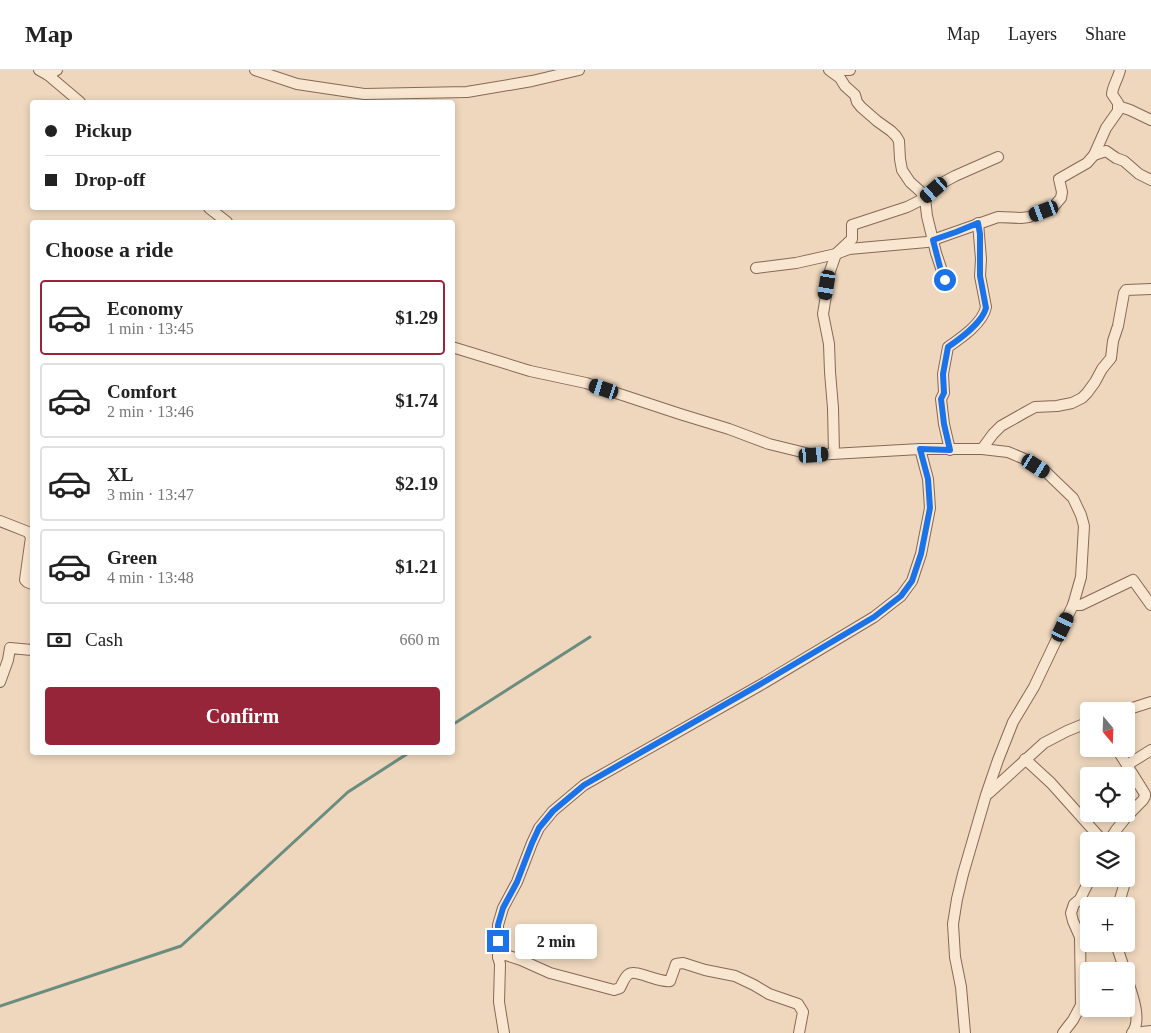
<!DOCTYPE html>
<html lang="en">
<head>
<meta charset="utf-8">
<style>
  body { margin:0; font-family:Georgia,serif; background:#f6f6f6; color:#222; height:100vh; display:flex; flex-direction:column; font-size:19px; white-space:nowrap }
  * { box-sizing:border-box; margin:0 }
  p { font-size:16px; color:#767676 }
  .icon { flex:none; width:28px; height:28px; fill:none; stroke:currentColor; stroke-width:2; stroke-linecap:round; stroke-linejoin:round }
  .map { position:relative; flex:1; overflow:hidden }
  .sheet { position:absolute; left:30px; top:150px; width:425px; height:535px; display:flex; flex-direction:column; background:#fff; border-radius:5px; box-shadow:0 2px 8px #0003 }
  .sheet>* { flex:none }
  .top-card { position:absolute; left:30px; top:30px; width:425px; height:110px; border-radius:5px; box-shadow:0 2px 8px #0003; display:grid; align-content:center; height:110px; padding:0 15px; background:#fff }
  .needle { width:32px; rotate:161deg }
  .fabs { position:absolute; left:1080px; top:632px; display:grid; gap:10px }
  .fabs a { display:grid; place-items:center; width:55px; height:55px; border-radius:5px; background:#fff; box-shadow:0 2px 8px #0003; font-size:25px }
  .end { position:absolute; width:22px; height:22px; margin:-11px; border:6px solid #1a73e8; background:#fff; box-shadow:0 0 0 2px #fff }
  .from { border-radius:50% }
  .bubble { position:absolute; height:35px; border-radius:5px; background:#fff; box-shadow:0 2px 8px #0003; font-size:16px; font-weight:700; line-height:35px; text-align:center }
  .car { position:absolute; width:15px; height:30px; margin:-15px -8px; border-radius:6px; box-shadow:0 0 4px 1px #0007; background:linear-gradient(#222 24%,#8ab4d8 0 40%,#222 0 76%,#8ab4d8 0 86%,#222 0) }
  .top-card b { display:flex; align-items:center; gap:18px; height:48px; font-size:19px }
  .top-card b+b { border-top:1px solid #e0e0e0 }
  .top-card i { width:12px; height:12px; background:#222 }
  ul { padding:0; list-style:none }
  li { display:flex; align-items:center; gap:15px; height:75px; margin:0 10px 8px; padding:0 5px; border:2px solid #e0e0e0; border-radius:5px }
  li div { flex:1 }
  li b { display:block; font-size:19px }
  li em { font-style:normal; font-weight:700 }
  li.active { border-color:#97253a }
  li>.icon { width:45px; height:45px; stroke-width:1.5 }
  h2 { padding:0 15px; font-size:22px; line-height:60px }
  .pay { display:flex; align-items:center; gap:12px; height:55px; padding:0 15px; font-size:19px }
  .pay p { margin-inline-start:auto }
  .cta { display:flex; gap:10px; margin-top:auto; padding:10px 15px }
  .cta a { flex:1; height:58px; border-radius:5px; background:#97253a; color:#fff; font-size:20px; font-weight:700; line-height:58px; text-align:center }
  header { display:flex; align-items:center; gap:30px; box-sizing:border-box; height:70px; padding:0 25px; background:#fff; border-bottom:1px solid #e0e0e0 }
  header strong { font-size:24px }
  nav { display:flex; gap:28px; margin-inline-start:auto; font-size:18px }
  .map>svg:first-child { display:block }
  .lines { fill:none; stroke-linecap:round; stroke-linejoin:round }
  .stream { stroke:#698d7e; stroke-width:3 }
  .street-casing { stroke:#876856; stroke-width:12 }
  .street { stroke:#f9e6d0; stroke-width:10 }
  .route { stroke:#1a73e8; stroke-width:6 }
</style>
</head>
<body>
<header>
<strong>Map</strong>
<nav><a>Map</a><a>Layers</a><a>Share</a></nav>
</header>
<div class="map">
<svg width="1151" height="963" viewBox="0 0 1151 963">
  <rect width="100%" height="100%" fill="#eed7bd"/>
  <g class="lines">
    <g class="stream">
      <polyline points="452,655 590,567"/>
      <polyline points="0,936 181,876 348,722 410,682"/>
    </g>
    <g class="street-casing">
      <g id="street">
        <polyline points="39,0 48,5 80,32"/>
        <polyline points="255,0 297,14 364,24 467,22 532,11 579,0"/>
        <polyline points="829,0 840,8 845,16 855,25 857,32 861,37 877,51 891,61 896,66 899,71 900,89 902,100 910,112 920,121 925,128 927,146 936,183 945,210"/>
        <polyline points="838,0 850,0"/>
        <polyline points="48,5 57,0"/>
        <polyline points="1118,36 1130,40 1151,50"/>
        <polyline points="1094,85 1106,81 1116,88 1124,91 1139,104 1151,110"/>
        <polyline points="209,138 227,152"/>
        <path d="M756,198L796,193L836,184L849,179L927,172L998,147L1021,148L1029,147L1054,136L1061,128L1062,122L1059,109L1087,93L1094,85L1106,58L1118,41V33L1112,24C1113,15 1118,9 1120,0"/>
        <polyline points="452,277 530,301 586,313 680,344 729,359 769,374 814,385 920,379 982,379 1008,382 1027,390 1046,402 1073,428 1081,445 1084,456 1081,507 1073,535 1034,617 1013,652 998,690 986,725 963,804 957,829 953,854 955,887 961,917 965,963"/>
        <polyline points="982,379 993,364 1001,356 1024,343 1035,337 1057,336 1072,333 1082,328 1087,323 1095,312 1102,299 1111,288 1113,271 1118,256 1124,223 1126,220 1151,219"/>
        <path d="M950,380L944,354L941,329L944,323L943,304L948,277C961,268 983,253 986,237L980,206L981,189L978,153"/>
        <polyline points="834,383 833,338 830,302 829,274 823,244 830,201 836,184 852,169 852,155 907,137 925,128 942,113 955,106 998,87"/>
        <polyline points="0,451 28,462 31,467 25,510 27,512 32,514"/>
        <polyline points="1073,535 1081,535 1133,510 1151,535"/>
        <polyline points="0,612 8,590 10,578 32,580"/>
        <polyline points="1123,641 1151,632"/>
        <polyline points="1025,689 1051,713 1103,771"/>
        <polyline points="1127,695 1151,680"/>
        <polyline points="989,723 1044,673 1067,661 1089,652"/>
        <path d="M1109,771C1118,755 1130,743 1143,730L1145,726V724L1117,679"/>
        <polyline points="1126,798 1128,800 1126,807"/>
        <polyline points="1118,836 1126,809"/>
        <polyline points="1080,867 1089,857"/>
        <polyline points="1116,874 1125,901"/>
        <path d="M498,887L506,885L521,890L550,903L614,920L620,918C622,914 625,906 629,904C636,899 658,913 670,911L676,894L683,893L705,900L735,906L754,915L769,924L798,934L803,942L799,963"/>
        <path d="M1126,906C1131,921 1143,950 1132,963"/>
        <polyline points="504,963 499,932 500,894 498,887 498,855 503,838 517,812 532,773 539,758 553,741 584,715 764,613 874,547 901,526 912,511 921,484 930,438 928,409 920,379"/>
        <polyline points="1063,963 1073,950 1081,935 1080,867 1073,851 1071,843 1074,834 1080,829 1090,809"/>
        <polyline points="1134,963 1151,961"/>
      </g>
    </g>
    <use href="#street" class="street"/>
  </g>
  <g class="lines">
    <path class="route" d="M498,871V855L503,838L517,812L532,773L539,758L553,741L584,715L764,612L874,547L901,526L912,511L921,484L930,438L928,409L920,379L950,380L944,354L941,329L944,323L943,304L948,277C961,268 982,253 986,238L980,206V164L978,153L956,162L933,170L942,205L945,210"/>
  </g>
</svg>
<div class="fabs">
<a><svg class="needle" viewBox="-14 -14 28 28"><path d="M0-13l5 13h-10z" fill="#e53935"/><path d="M0 13l5-13h-10z" fill="#767676"/></svg></a>
<a><svg class="icon" aria-label="locate" viewBox="0 0 24 24"><circle cx="12" cy="12" r="6"/><path d="M12 2v4M12 18v4M2 12h4M18 12h4"/></svg></a>
<a><svg class="icon" aria-label="layers" viewBox="0 0 24 24"><path d="M12 4l9 5-9 5-9-5zM3 14l9 5 9-5"/></svg></a>
<a>+</a>
<a>−</a>
</div>
<i class="end from" style="left:945px;top:210px"></i>
<i class="end" style="left:498px;top:871px"></i>
<div class="bubble" style="left:515px;top:854px;width:82px">2 min</div>
<i class="car" style="left:934px;top:120px;rotate:229deg"></i>
<i class="car" style="left:1044px;top:141px;rotate:249deg"></i>
<i class="car" style="left:827px;top:215px;rotate:189deg"></i>
<i class="car" style="left:604px;top:319px;rotate:288deg"></i>
<i class="car" style="left:814px;top:385px;rotate:86deg"></i>
<i class="car" style="left:1036px;top:396px;rotate:123deg"></i>
<i class="car" style="left:1063px;top:557px;rotate:25deg"></i>
<div class="top-card">
<b><i class="from"></i>Pickup</b>
<b><i></i>Drop-off</b>
</div>
<section class="sheet">
<h2>Choose a ride</h2>
<ul>
<li class="active"><svg class="icon" aria-label="car" viewBox="0 0 24 24"><path d="M5 17H2v-5l4-1 3-4h7l3 4 3 1v5h-3M9 17h6M6 11h13"/><circle cx="7" cy="17" r="2"/><circle cx="17" cy="17" r="2"/></svg><div><b>Economy</b><p>1 min · 13:45</p></div><em>$1.29</em></li>
<li><svg class="icon" aria-label="car" viewBox="0 0 24 24"><path d="M5 17H2v-5l4-1 3-4h7l3 4 3 1v5h-3M9 17h6M6 11h13"/><circle cx="7" cy="17" r="2"/><circle cx="17" cy="17" r="2"/></svg><div><b>Comfort</b><p>2 min · 13:46</p></div><em>$1.74</em></li>
<li><svg class="icon" aria-label="car" viewBox="0 0 24 24"><path d="M5 17H2v-5l4-1 3-4h7l3 4 3 1v5h-3M9 17h6M6 11h13"/><circle cx="7" cy="17" r="2"/><circle cx="17" cy="17" r="2"/></svg><div><b>XL</b><p>3 min · 13:47</p></div><em>$2.19</em></li>
<li><svg class="icon" aria-label="car" viewBox="0 0 24 24"><path d="M5 17H2v-5l4-1 3-4h7l3 4 3 1v5h-3M9 17h6M6 11h13"/><circle cx="7" cy="17" r="2"/><circle cx="17" cy="17" r="2"/></svg><div><b>Green</b><p>4 min · 13:48</p></div><em>$1.21</em></li>
</ul>
<div class="pay"><svg class="icon" aria-label="cash" viewBox="0 0 24 24"><path d="M3 7h18v10H3z"/><circle cx="12" cy="12" r="2"/></svg>Cash<p>660 m</p></div>
<div class="cta"><a>Confirm</a></div>
</section>
</div>
</body>
</html>
